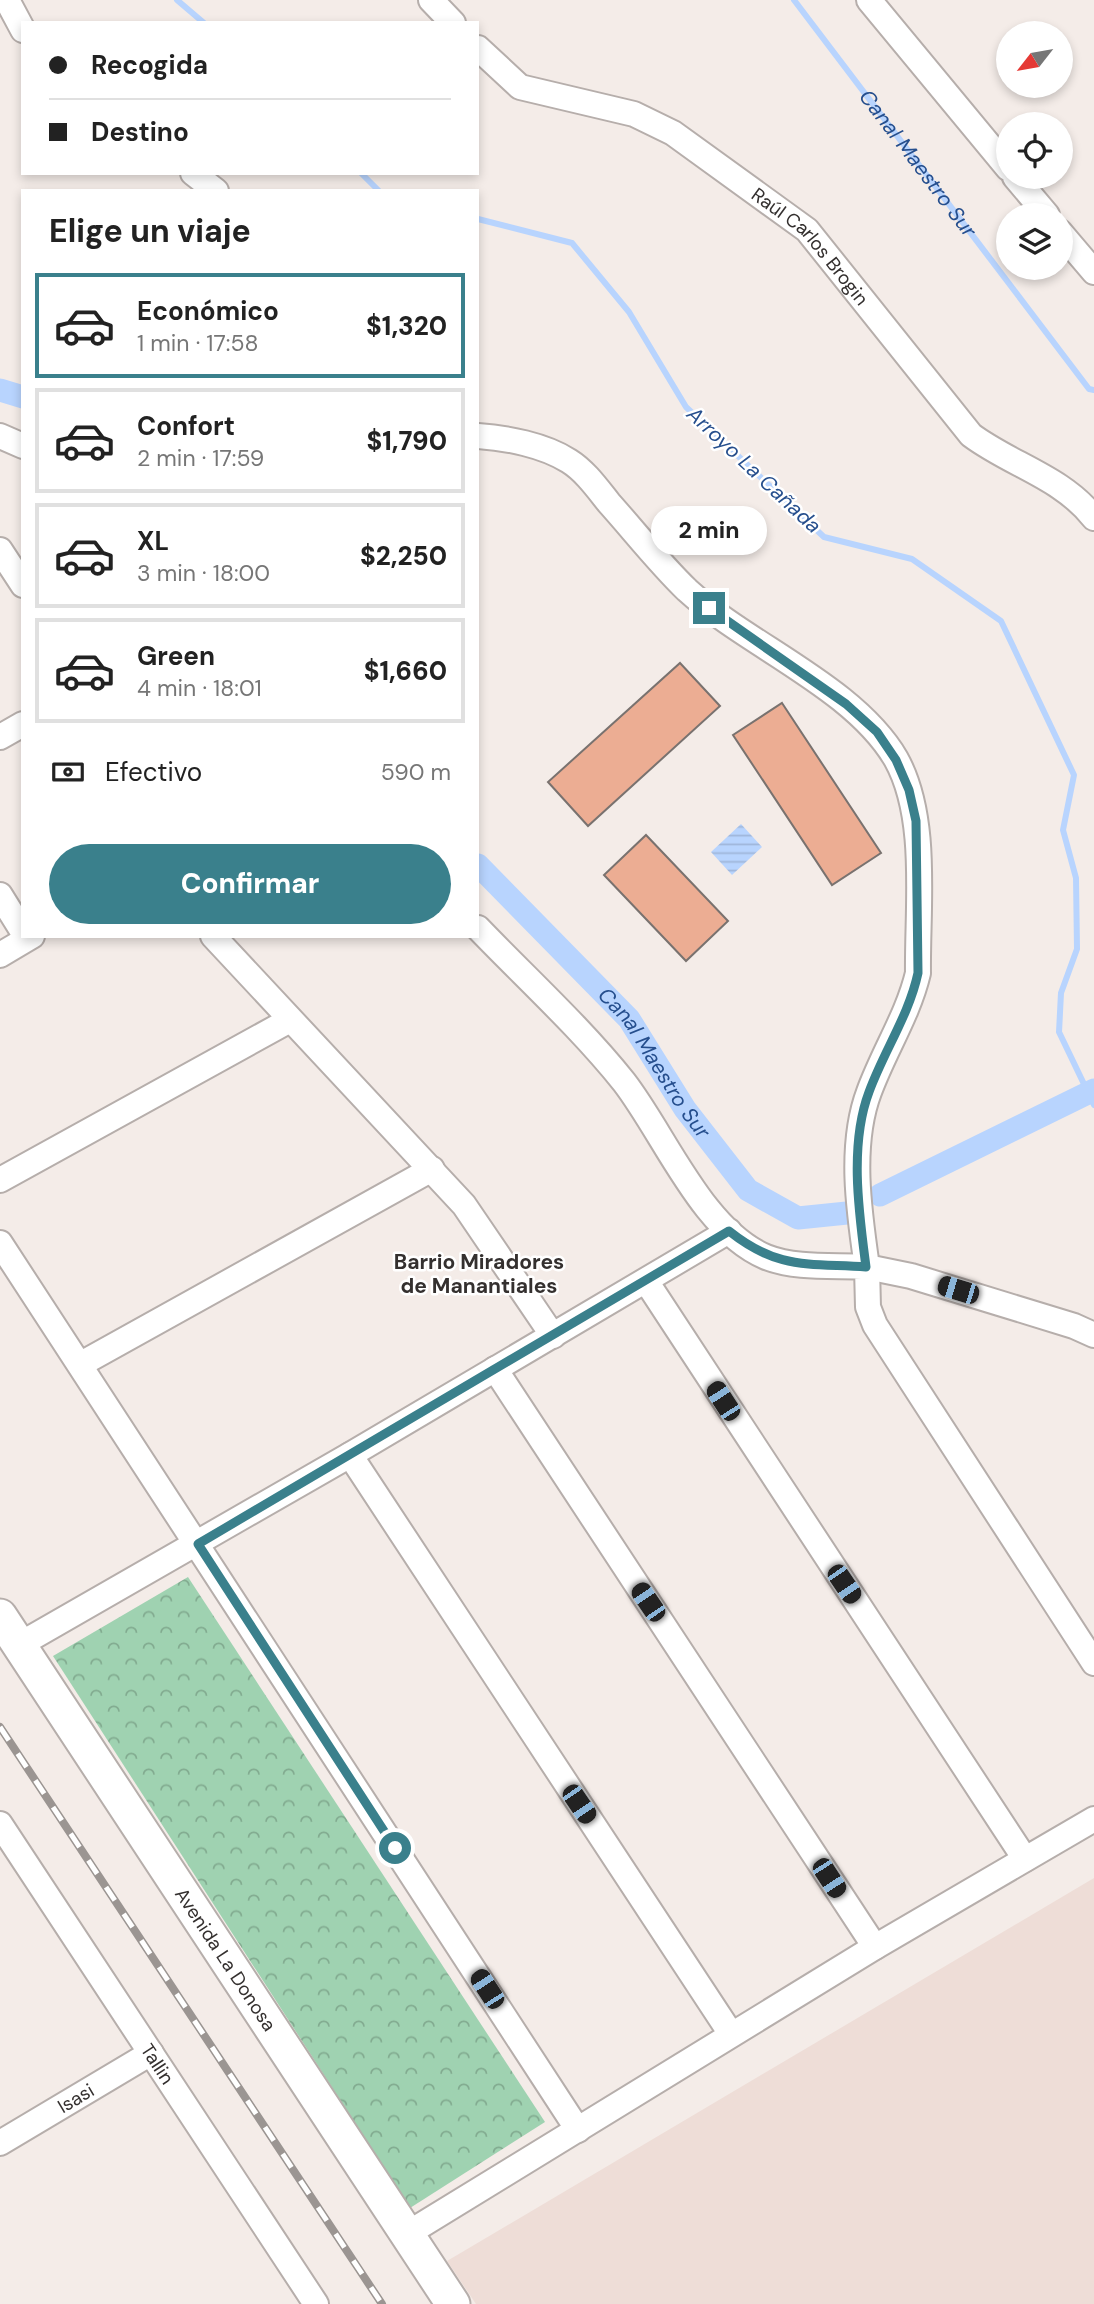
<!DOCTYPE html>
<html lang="es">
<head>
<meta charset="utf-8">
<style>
  body { margin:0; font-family:"DM Sans",sans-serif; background:#f6f6f6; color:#222; height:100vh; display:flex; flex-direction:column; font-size:26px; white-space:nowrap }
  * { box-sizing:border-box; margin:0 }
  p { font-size:23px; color:#767676 }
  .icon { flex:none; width:38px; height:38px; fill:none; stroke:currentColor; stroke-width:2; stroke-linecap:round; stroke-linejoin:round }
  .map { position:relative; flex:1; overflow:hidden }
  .drawer { position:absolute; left:21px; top:189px; width:458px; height:749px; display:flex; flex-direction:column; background:#fff; border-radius:0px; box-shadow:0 4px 10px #0003 }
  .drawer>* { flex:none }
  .top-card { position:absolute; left:21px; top:21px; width:458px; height:154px; border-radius:0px; box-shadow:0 4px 10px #0003; display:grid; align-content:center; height:154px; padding:0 28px; background:#fff }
  .needle { width:46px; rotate:239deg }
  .fabs { position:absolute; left:996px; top:21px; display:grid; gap:14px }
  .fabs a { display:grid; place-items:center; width:77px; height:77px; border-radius:50%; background:#fff; box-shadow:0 4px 10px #0003; font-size:35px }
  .end { position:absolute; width:32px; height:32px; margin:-16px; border:9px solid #3a808c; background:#fff; box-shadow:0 0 0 4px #fff }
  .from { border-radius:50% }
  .bubble { position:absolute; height:49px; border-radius:24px; background:#fff; box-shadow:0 4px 10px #0003; font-size:23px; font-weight:800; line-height:49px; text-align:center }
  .car { position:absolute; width:21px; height:42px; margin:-21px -10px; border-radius:9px; box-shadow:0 0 5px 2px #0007; background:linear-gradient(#222 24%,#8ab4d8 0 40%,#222 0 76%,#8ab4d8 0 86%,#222 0) }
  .top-card b { display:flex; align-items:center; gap:24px; height:66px; font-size:26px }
  .top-card b+b { border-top:2px solid #e0e0e0 }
  .top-card i { width:18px; height:18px; background:#222 }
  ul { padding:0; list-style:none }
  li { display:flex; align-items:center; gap:21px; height:105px; margin:0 14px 10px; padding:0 14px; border:4px solid #e0e0e0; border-radius:0px }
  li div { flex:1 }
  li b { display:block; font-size:26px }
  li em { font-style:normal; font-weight:800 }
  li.on { border-color:#3a808c }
  li>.icon { width:63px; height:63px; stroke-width:1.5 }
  h2 { padding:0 28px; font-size:32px; line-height:84px }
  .pay { display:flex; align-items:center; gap:18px; height:77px; padding:0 28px; font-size:26px }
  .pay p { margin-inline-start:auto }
  .primary-button { display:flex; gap:14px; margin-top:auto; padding:14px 28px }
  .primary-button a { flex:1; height:80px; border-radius:42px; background:#3a808c; color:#fff; font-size:28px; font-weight:800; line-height:80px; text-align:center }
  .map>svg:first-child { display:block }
  .built { fill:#eeddd7 }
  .park { fill:url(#park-crowns) }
  .water { fill:url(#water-rules) }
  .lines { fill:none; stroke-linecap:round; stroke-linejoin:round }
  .stream { stroke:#b8d4fe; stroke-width:6 }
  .canal { stroke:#b8d4fe; stroke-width:23 }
  .building { fill:#ecad93; stroke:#79726f; stroke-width:2 }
  .street-casing { stroke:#b6aeab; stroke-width:28 }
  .secondary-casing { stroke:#b6aeab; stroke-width:37 }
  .street { stroke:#fff; stroke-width:24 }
  .secondary { stroke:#fff; stroke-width:33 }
  .rail-casing { stroke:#9b9592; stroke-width:8 }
  .rail { stroke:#fff; stroke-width:5; stroke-dasharray:16; stroke-linecap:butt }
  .route { stroke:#3a808c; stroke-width:9 }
  .labels { text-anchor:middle; stroke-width:5; stroke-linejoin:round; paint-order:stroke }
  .street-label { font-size:19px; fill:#34302f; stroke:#fff }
  .water-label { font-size:21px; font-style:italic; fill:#254e8d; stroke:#fff }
  .neighbourhood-label { font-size:21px; font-weight:bold; fill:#34302f; stroke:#fff }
</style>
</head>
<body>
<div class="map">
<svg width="1094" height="2304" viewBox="0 0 1094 2304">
  <defs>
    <pattern id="park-crowns" width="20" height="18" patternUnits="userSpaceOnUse" patternTransform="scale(1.75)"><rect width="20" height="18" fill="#9fd2b1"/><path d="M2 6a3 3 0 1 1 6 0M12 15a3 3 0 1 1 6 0" fill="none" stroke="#82ab90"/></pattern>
    <pattern id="water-rules" width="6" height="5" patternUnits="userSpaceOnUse" patternTransform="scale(1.75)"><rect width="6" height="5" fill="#b8d4fe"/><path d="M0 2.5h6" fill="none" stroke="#9fb6da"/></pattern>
  </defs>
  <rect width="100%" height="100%" fill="#f4ece8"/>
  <polygon class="built" points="1094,1878 1094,2304 476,2304 447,2261"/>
  <polygon class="park" points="188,1577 545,2122 410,2208 53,1656"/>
  <polygon class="water" points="741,824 762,847 732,875 711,852"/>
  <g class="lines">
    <g class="stream">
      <polyline points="177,0 204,23"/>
      <path id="s1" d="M794,0L1089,389L1094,390"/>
      <polyline points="361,173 379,191"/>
      <polyline points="478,219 572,243 629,312 686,407 824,537 912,559 1001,621 1074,775 1063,830 1076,878 1077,949 1061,993 1059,1032 1094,1105"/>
    </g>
    <g class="canal">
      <polyline points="0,390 23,397"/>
      <path id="s2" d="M478,865L629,1019L685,1109L748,1190L798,1218L847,1213"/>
      <polyline points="880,1195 1094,1090"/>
    </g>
  </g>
  <g class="building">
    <polygon points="680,663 720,706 588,826 548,782"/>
    <polygon points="782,703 881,853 832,885 733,735"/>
    <polygon points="646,835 728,921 686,961 604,875"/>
  </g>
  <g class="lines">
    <g class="street-casing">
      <g id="street">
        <polyline points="7,0 23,30"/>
        <polyline points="431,0 453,23"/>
        <polyline points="869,0 1008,168"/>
        <path id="s3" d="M478,48L520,87L634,114L673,133L807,230L971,435C1011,465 1062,477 1094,518"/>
        <polyline points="193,173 216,191"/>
        <polyline points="1015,177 1047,215"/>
        <polyline points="1060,232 1094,272"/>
        <polyline points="0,436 23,446"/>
        <path d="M478,436C507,438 544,445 569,461C585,471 597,488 609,503C635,532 659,563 687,590C748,646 854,687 896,759C929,818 917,907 918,973C908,1015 884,1051 869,1092C849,1145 859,1212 867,1267L911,1276L1074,1326L1094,1335"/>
        <polyline points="0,550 23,585"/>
        <polyline points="0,737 23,724"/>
        <polyline points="0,895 23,932"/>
        <path d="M478,928C526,978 580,1027 624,1082C665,1135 702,1230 766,1257C796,1269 835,1265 867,1267L868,1307L875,1325L1094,1663"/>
        <polyline points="213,936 464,1205 553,1336"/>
        <polyline points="0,955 32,936"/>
        <polyline points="0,1180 290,1020"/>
        <polyline points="0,1243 578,2130"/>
        <polyline points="646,1281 1025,1859"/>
        <polyline points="81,1364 432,1169"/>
        <polyline points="495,1369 875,1947"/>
        <polyline points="350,1455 731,2034"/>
        <polyline points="19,1645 350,1455 729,1231"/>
        <path id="s4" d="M0,1824L316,2304"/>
        <path id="s5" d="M0,2143L151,2053"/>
        <polyline points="407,2234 875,1947 1094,1819"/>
      </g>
    </g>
    <g class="secondary-casing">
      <g id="secondary">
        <path id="s6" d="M0,1616L453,2304"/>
      </g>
    </g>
    <use href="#street" class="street"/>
    <use href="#secondary" class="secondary"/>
    <g class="rail-casing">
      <polyline id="rail" points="0,1727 382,2304"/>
    </g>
    <use href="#rail" class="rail"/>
  </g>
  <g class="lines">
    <path class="route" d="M395,1848L198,1544L729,1231C778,1270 807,1263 866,1267C859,1213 849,1145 869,1092C884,1051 909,1015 918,973L916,821L909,790L896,760L877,732L846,704L709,608"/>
  </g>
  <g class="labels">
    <g class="street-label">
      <text dy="7" stroke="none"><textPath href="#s3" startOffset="397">Raúl Carlos Brogin</textPath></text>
      <text dy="7" stroke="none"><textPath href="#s6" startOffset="411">Avenida La Donosa</textPath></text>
      <text dy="7" stroke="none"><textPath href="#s4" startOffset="287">Tallin</textPath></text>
      <text dy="7" stroke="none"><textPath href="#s5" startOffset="88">Isasi</textPath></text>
    </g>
    <g class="water-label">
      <text dy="7" stroke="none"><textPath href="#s1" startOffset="205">Canal Maestro Sur</textPath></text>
      <text transform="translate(754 470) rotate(43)" y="7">Arroyo La Cañada</text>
      <text dy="7" stroke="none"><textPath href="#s2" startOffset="266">Canal Maestro Sur</textPath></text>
    </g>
    <g class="neighbourhood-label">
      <text x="479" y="1269">Barrio Miradores<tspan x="479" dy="24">de Manantiales</tspan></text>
    </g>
  </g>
</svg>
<div class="fabs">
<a><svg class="needle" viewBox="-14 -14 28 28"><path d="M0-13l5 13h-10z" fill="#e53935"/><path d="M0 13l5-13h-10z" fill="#767676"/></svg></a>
<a><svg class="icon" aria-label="locate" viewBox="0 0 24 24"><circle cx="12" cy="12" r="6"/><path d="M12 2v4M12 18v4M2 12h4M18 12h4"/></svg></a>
<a><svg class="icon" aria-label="layers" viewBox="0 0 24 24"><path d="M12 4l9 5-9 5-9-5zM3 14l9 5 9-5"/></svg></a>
</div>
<i class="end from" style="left:395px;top:1848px"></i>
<i class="end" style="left:709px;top:608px"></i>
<div class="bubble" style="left:651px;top:506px;width:116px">2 min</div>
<i class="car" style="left:958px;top:1290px;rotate:287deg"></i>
<i class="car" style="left:723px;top:1401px;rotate:327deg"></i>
<i class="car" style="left:844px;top:1584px;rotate:146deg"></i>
<i class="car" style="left:648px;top:1602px;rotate:326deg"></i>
<i class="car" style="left:579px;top:1804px;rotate:146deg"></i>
<i class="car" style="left:829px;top:1878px;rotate:147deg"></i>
<i class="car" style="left:487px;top:1989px;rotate:327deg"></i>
<div class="top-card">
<b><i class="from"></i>Recogida</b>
<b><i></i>Destino</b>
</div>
<section class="drawer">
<h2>Elige un viaje</h2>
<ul>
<li class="on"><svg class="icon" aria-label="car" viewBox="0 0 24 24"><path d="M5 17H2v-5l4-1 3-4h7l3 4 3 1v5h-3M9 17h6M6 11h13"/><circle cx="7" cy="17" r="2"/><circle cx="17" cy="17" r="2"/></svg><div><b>Económico</b><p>1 min · 17:58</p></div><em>$1,320</em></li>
<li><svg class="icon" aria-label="car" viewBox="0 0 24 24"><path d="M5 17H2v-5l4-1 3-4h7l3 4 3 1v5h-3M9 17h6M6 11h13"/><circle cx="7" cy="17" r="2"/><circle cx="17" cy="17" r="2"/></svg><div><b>Confort</b><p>2 min · 17:59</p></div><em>$1,790</em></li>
<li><svg class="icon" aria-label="car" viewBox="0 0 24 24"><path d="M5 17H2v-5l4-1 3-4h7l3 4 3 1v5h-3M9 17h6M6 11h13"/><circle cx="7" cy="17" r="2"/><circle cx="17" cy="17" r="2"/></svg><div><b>XL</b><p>3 min · 18:00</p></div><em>$2,250</em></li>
<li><svg class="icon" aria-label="car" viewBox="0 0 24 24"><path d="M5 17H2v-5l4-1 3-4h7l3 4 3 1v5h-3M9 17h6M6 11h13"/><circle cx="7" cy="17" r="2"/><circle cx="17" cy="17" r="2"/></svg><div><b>Green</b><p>4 min · 18:01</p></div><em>$1,660</em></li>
</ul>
<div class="pay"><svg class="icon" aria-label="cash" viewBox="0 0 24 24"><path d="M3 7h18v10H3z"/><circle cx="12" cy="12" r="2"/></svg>Efectivo<p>590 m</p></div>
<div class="primary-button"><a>Confirmar</a></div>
</section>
</div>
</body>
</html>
